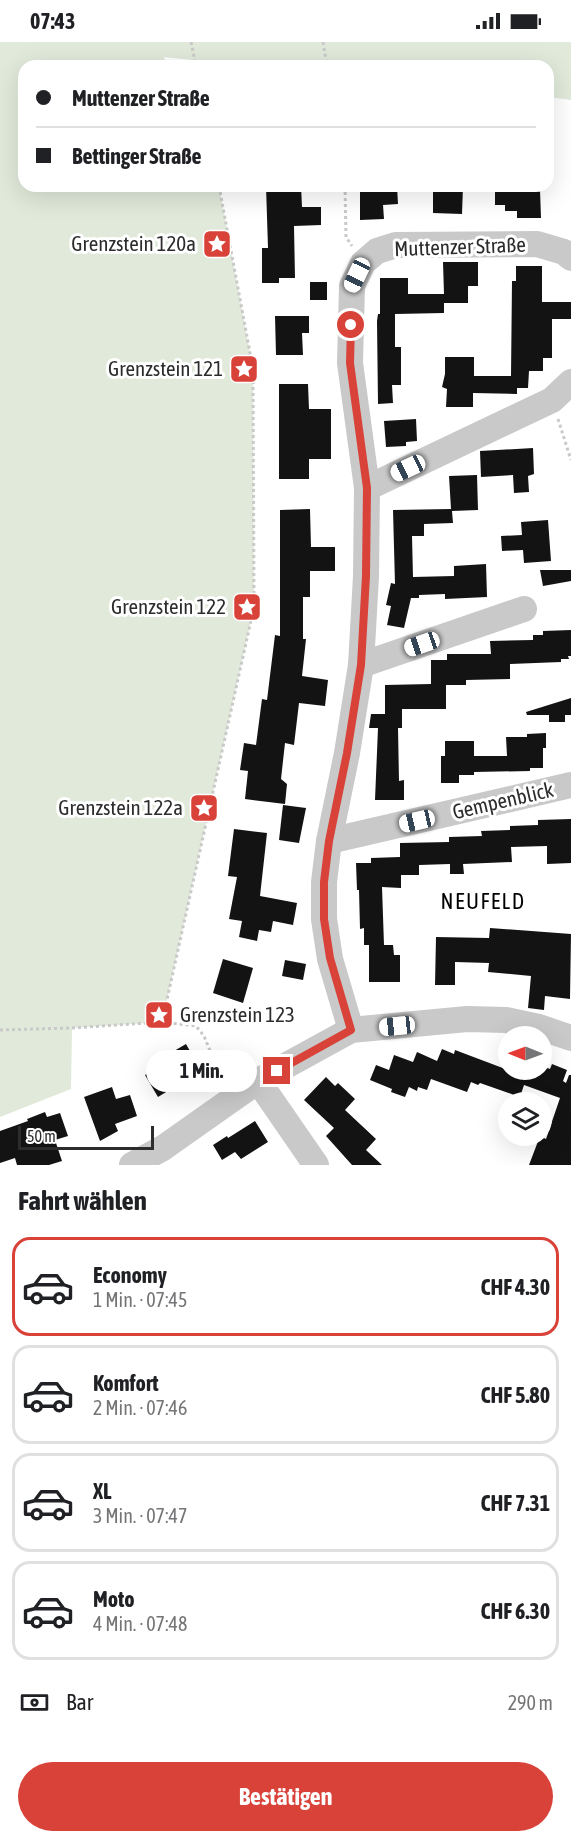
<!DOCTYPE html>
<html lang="de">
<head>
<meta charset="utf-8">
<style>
  body { margin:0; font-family:"Asap Condensed",sans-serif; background:#f6f6f6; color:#202124; height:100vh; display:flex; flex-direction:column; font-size:22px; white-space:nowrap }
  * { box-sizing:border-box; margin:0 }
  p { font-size:20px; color:#757577 }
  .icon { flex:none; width:33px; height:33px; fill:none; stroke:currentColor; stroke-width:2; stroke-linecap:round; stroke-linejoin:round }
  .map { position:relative; height:1123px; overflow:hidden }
  .details { display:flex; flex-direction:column; background:#fff; flex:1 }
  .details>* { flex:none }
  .banner { position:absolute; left:18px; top:18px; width:536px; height:132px; border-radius:18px; box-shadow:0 6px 24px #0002; display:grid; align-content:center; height:132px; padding:0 18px; background:#fff }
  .needle { width:39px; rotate:271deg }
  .tools { position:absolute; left:498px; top:984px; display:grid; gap:12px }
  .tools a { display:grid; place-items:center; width:54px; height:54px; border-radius:50%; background:#fff; box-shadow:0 6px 24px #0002; font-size:30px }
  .scale { position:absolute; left:18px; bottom:15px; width:136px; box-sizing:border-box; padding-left:6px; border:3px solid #2c2c2c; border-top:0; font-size:16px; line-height:21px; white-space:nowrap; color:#2c2c2c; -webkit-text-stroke:4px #fff; paint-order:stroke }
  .end { position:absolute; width:27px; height:27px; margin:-14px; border:8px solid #d84239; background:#fff; box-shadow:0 0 0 3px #fff }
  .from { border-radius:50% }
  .bubble { position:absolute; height:42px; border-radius:21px; background:#fff; box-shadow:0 6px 24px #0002; font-size:20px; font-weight:700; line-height:42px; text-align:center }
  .car { position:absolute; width:18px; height:36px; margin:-18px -9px; border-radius:8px; box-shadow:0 0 4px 2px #0007; background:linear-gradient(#fff 24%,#345 0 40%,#fff 0 76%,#345 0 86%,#fff 0) }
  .banner b { display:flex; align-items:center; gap:21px; height:57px; font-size:22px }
  .banner b+b { border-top:2px solid #e0e0e0 }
  .banner i { width:15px; height:15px; background:#202124 }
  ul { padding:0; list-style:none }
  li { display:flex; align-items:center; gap:18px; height:99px; margin:0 12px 9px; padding:0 6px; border:3px solid #e0e0e0; border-radius:18px }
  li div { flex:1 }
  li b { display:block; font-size:22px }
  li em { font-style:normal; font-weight:700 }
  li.selected { border-color:#d84239 }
  li>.icon { width:54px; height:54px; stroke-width:1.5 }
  h2 { padding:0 18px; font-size:27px; line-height:72px }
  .pay { display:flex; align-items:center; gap:15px; height:66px; padding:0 18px; font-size:22px }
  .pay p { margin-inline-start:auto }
  .action { display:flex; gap:12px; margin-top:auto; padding:12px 18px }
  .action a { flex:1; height:69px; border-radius:36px; background:#d84239; color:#fff; font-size:24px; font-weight:700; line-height:69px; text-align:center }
  .status { display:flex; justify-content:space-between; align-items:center; height:42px; padding:0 30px; background:#fff; direction:ltr }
  .status svg { height:16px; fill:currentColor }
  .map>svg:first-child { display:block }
  .green { fill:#e0e9da }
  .building { fill:#131313 }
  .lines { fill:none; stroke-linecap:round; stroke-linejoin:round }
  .path { stroke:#c9c9c9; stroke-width:3; stroke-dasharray:3 3; stroke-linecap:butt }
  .minor { stroke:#c9c9c9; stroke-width:26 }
  .route { stroke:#d84239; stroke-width:8 }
  .labels { text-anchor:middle; stroke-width:6; stroke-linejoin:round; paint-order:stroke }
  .poi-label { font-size:21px; fill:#2c2c2c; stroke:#fff; text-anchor:end }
  .street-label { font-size:21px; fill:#2c2c2c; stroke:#fff }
  .neighbourhood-label { font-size:22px; letter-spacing:1.5px; fill:#000; stroke:#fff }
</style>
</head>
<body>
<div class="status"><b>07:43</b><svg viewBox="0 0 49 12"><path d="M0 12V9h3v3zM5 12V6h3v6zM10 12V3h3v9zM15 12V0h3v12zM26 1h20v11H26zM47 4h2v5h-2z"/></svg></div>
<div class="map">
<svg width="571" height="1123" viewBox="0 0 571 1123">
  <rect width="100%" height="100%" fill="#fff"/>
  <polygon class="green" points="0,0 571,0 571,58 548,55 548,24 248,24 164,15 167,24 24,24 24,144 219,144 253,327 254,565 162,980 72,986 71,1047 0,1075"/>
  <g class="building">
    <polygon points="266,144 301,144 302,165 321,165 321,183 294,184 295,236 279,236 279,241 262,241 262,206 268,206"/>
    <polygon points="360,144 397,144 398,162 383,163 384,177 360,178"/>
    <polygon points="433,144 463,144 462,172 433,171"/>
    <polygon points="495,144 538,144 538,149 540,148 541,176 517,176 517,169 505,169 505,163 495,163"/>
    <polygon points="443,220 478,220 478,244 468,244 468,261 444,261 444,256 444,271 395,272 395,305 401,305 401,343 392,343 393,361 378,362 377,279 378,272 380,272 380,236 408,236 408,252 444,252"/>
    <polygon points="516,224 542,224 542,260 571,260 571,277 552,277 552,316 543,316 543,329 529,329 528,346 517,346 517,352 473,351 473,365 446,365 447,347 442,345 445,332 445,315 474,315 474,334 511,334 512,239 516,239"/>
    <rect x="310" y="240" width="17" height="18"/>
    <polygon points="275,274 309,274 309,291 302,291 303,313 276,313"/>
    <polygon points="279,342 308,342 309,367 331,367 331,417 309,417 309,437 279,437"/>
    <polygon points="416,377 417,399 406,400 406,404 386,405 384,379"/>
    <polygon points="533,406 534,432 528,434 529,450 514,451 513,433 481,435 480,409"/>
    <polygon points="477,433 478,468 452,469 453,481 424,482 424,494 412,494 413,535 454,534 454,524 486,522 487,555 445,557 445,552 419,553 419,556 411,556 404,586 387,583 391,564 386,563 391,541 395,542 393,468 451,467 449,434"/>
    <polygon points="310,467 311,505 335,505 335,529 310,529 310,555 303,555 303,597 306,597 302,634 328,638 325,664 299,661 294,703 285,701 281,737 287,742 285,762 245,757 248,729 240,728 244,701 256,703 262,657 267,658 275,593 280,594 280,468"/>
    <polygon points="548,478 551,519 524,521 523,508 502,509 501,494 522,493 521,480"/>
    <polygon points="540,528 571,528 571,539 543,544"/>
    <polygon points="571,588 571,614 568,614 569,617 561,617 561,620 510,622 510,637 466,638 466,643 446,643 446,667 402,667 402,686 398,686 399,739 404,738 404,758 375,758 378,686 369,686 371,672 385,672 385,643 431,642 431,618 447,618 447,612 491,612 490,599 533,598 533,593 543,593 543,589"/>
    <polygon points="571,656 571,673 565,673 565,680 549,680 549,673 527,673 526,670"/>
    <polygon points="546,691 546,706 543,706 543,726 530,726 530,729 474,730 474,733 459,733 459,741 441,741 441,714 445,714 445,699 474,699 474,714 507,714 506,695 527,695 527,692"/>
    <polygon points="283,763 306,766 299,801 279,798"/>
    <polygon points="571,777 571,821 547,822 547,804 511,805 512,820 463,822 464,832 450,832 450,822 419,823 419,833 401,833 401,846 382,845 384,903 393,903 394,913 400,913 400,940 369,940 369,903 364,903 364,886 360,887 359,848 357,848 356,821 371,821 371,816 400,815 400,801 449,800 449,795 482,794 481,789 510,788 510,784 538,783 538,778"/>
    <polygon points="234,787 267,791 260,854 297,861 293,883 273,879 271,890 259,888 257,899 239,895 242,879 229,877 237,835 228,834"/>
    <polygon points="490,886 571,892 570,957 545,954 544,968 528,966 531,934 488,930 489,921 455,920 455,943 435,943 436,895 489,896"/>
    <polygon points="223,917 253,926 243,961 213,951"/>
    <polygon points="285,918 306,922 303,938 282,934"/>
    <polygon points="186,1002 200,1027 170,1045 171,1047 158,1055 145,1033 153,1028 150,1023"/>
    <polygon points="442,1007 454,1012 455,1008 508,1028 542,1028 542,1024 550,1027 552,1022 567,1028 563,1039 566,1041 569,1033 571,1033 571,1123 529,1123 540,1094 546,1097 560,1056 524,1043 520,1055 480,1041 478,1043 471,1040 467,1050 431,1037 427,1048 418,1045 417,1049 409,1045 405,1055 391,1050 392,1047 370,1038 376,1023 389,1028 394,1013 413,1020 417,1010 437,1019"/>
    <polygon points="326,1035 335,1044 338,1041 355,1057 345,1068 376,1097 366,1108 382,1123 352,1123 326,1094 334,1086 304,1058"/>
    <polygon points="112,1045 116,1057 130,1053 137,1074 115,1082 118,1089 100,1099 84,1055"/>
    <polygon points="45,1070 47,1075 60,1071 68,1094 55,1098 62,1119 49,1123 17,1123 15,1116 0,1121 0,1089 28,1079 27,1077"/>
    <polygon points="255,1079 268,1100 241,1117 235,1110 222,1118 213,1103 227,1094 228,1096"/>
  </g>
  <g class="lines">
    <g class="path">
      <polyline points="191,0 196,24"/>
      <polyline points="323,0 327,24"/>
      <polyline points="345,144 346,195 352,204"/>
      <polyline points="558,377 571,418"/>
      <polyline points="162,980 254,565 253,327 219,144"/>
      <polyline points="0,988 72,986 162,980 196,984 204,994 222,1038"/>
    </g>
    <g class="minor">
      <polyline points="367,446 552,358 571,340"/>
      <polyline points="361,623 524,567"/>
      <polyline points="329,799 571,743"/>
      <polyline points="351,988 330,917 324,877 324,840 329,799 347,711 361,623 366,534 367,446 350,321 352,244 363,221 377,209 396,203 537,202 564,210 571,216"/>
      <polyline points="258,1039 316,1123"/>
      <polyline points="132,1123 163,1106 258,1039 351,988 467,977 506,978 539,985 571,996"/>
    </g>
  </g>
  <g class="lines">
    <polyline class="route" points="277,1029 351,988 330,916 324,877 324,840 329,799 347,711 361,623 366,534 367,446 350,321 351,283"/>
  </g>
  <defs>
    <g id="sight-square" transform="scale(1.5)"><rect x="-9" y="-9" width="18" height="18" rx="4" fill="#d84239" stroke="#fff"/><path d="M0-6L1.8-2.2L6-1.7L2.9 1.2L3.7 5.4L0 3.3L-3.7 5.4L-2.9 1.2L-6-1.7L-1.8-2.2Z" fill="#fff"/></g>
  </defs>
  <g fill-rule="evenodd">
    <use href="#sight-square" x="217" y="202"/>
    <use href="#sight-square" x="244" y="327"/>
    <use href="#sight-square" x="247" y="565"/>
    <use href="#sight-square" x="204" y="766"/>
    <use href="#sight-square" x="159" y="973"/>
  </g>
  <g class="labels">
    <g class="poi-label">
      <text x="196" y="209">Grenzstein 120a</text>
      <text x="223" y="334">Grenzstein 121</text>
      <text x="226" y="572">Grenzstein 122</text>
      <text x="183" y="773">Grenzstein 122a</text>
      <text x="180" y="980" text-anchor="start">Grenzstein 123</text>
    </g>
    <g class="street-label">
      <text transform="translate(460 205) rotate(-2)" y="7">Muttenzer Straße</text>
      <text transform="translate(503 759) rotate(-13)" y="7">Gempenblick</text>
    </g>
    <g class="neighbourhood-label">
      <text x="483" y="867">NEUFELD</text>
    </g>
  </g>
</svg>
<div class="tools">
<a><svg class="needle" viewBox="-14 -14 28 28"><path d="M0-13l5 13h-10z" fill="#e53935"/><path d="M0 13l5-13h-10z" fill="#757577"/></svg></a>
<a><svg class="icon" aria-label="layers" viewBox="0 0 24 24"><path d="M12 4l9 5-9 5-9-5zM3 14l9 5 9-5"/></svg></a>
</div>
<div class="scale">50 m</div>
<i class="end from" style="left:351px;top:283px"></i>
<i class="end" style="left:277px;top:1029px"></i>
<div class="bubble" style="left:146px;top:1008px;width:111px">1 Min.</div>
<i class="car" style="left:357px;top:233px;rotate:205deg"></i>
<i class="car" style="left:408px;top:426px;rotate:245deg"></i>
<i class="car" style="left:422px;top:602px;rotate:251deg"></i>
<i class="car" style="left:417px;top:779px;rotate:257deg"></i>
<i class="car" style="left:397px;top:984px;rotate:264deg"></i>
<div class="banner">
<b><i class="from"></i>Muttenzer Straße</b>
<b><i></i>Bettinger Straße</b>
</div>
</div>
<section class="details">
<h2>Fahrt wählen</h2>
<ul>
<li class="selected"><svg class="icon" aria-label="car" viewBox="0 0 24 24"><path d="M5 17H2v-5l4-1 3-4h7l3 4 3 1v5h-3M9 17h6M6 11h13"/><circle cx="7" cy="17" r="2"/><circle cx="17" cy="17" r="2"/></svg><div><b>Economy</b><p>1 Min. · 07:45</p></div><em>CHF 4.30</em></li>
<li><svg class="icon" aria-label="car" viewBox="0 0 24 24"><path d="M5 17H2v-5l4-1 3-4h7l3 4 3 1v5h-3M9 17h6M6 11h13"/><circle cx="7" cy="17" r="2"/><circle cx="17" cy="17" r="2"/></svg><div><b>Komfort</b><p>2 Min. · 07:46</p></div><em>CHF 5.80</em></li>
<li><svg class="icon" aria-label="car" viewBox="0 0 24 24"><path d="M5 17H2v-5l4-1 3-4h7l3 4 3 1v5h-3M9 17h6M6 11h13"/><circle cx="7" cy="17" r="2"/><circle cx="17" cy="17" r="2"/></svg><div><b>XL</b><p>3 Min. · 07:47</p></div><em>CHF 7.31</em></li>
<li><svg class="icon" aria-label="car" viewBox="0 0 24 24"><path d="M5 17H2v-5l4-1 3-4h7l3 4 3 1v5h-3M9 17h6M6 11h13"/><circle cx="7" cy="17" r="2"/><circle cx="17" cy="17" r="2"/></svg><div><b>Moto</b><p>4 Min. · 07:48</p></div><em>CHF 6.30</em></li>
</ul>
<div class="pay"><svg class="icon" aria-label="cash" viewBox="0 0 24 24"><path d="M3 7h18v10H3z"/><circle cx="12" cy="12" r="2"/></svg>Bar<p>290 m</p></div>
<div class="action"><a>Bestätigen</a></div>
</section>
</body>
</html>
